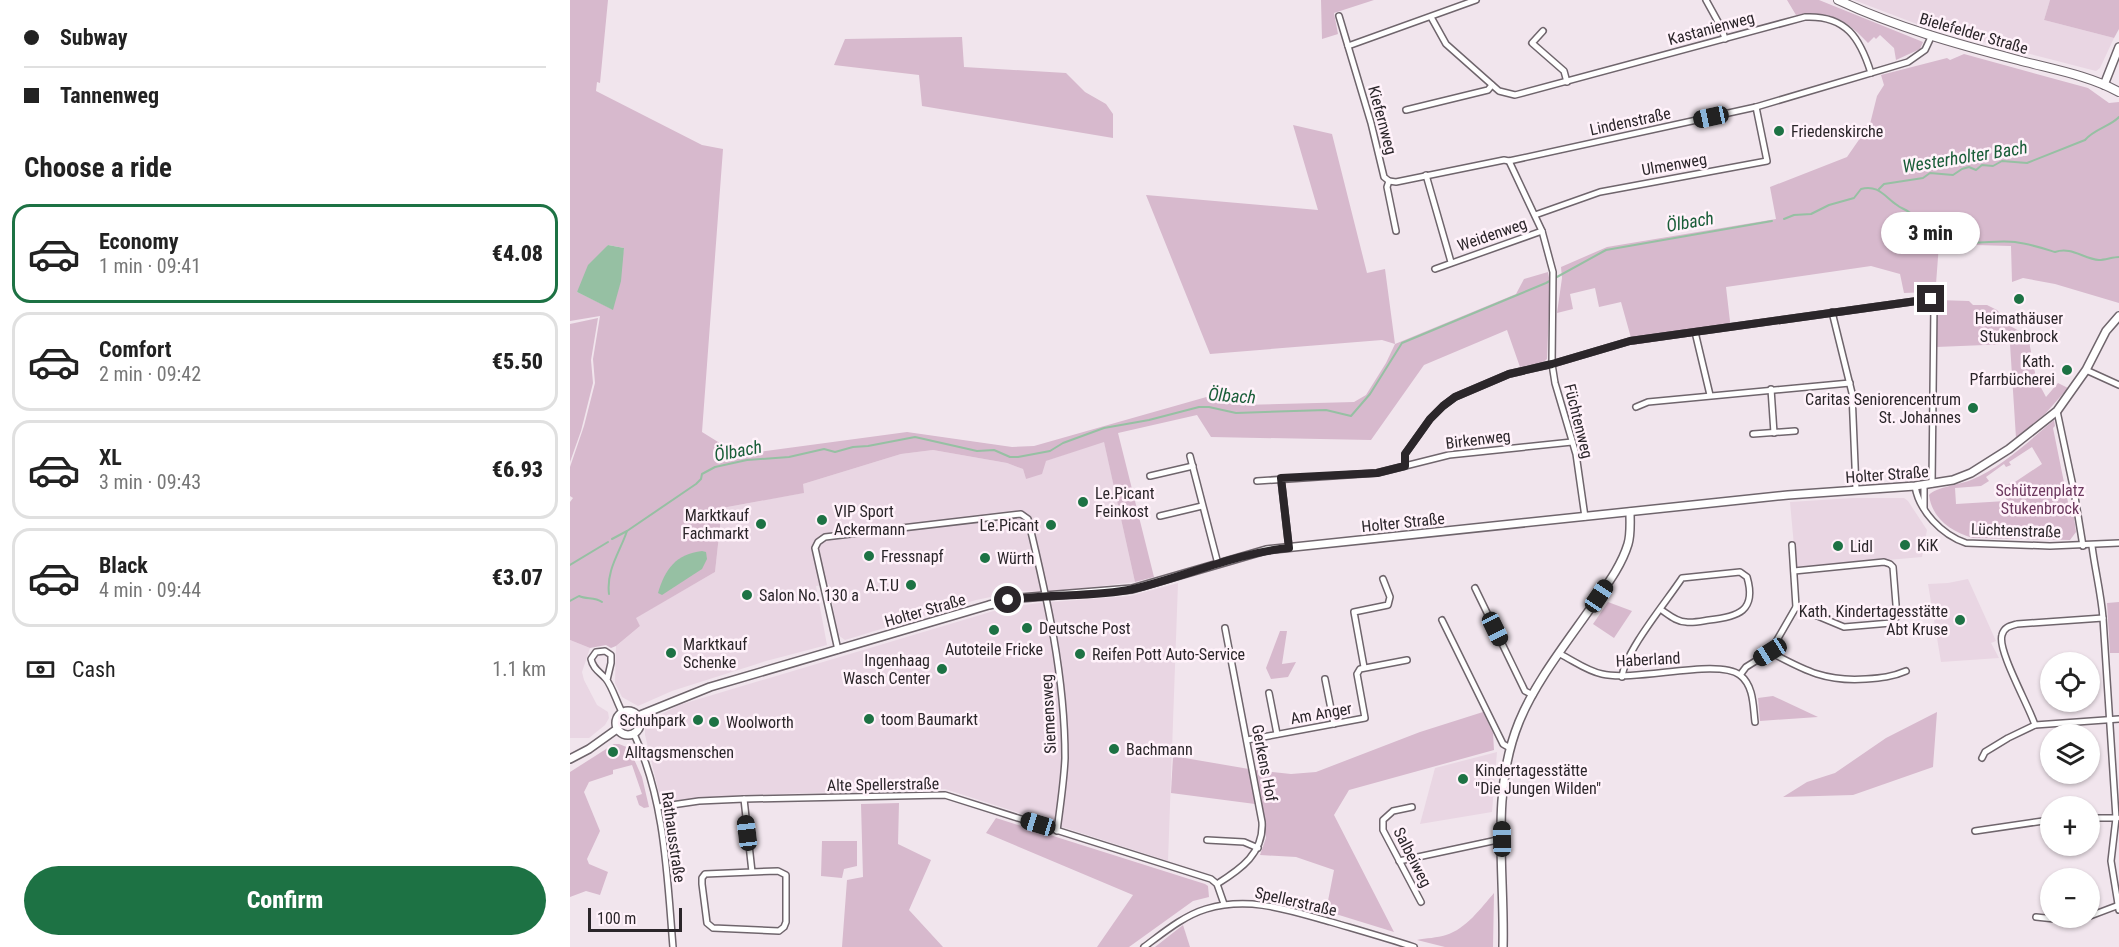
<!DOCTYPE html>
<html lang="en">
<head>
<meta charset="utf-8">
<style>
  body { margin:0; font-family:"Roboto Condensed",sans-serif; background:#f2f2f2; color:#222; height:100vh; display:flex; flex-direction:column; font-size:22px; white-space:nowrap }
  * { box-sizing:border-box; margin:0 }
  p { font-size:20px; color:#767676 }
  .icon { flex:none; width:33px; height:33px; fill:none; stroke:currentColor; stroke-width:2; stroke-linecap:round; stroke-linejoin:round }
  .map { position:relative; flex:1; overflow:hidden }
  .panel { display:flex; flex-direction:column; background:#fff; width:570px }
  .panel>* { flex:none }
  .top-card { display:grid; align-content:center; height:132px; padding:0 24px; background:#fff }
  .controls { position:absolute; left:1470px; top:652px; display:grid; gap:12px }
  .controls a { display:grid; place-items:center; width:60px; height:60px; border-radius:50%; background:#fff; box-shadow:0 2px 4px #0004; font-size:30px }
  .scale { position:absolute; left:18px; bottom:15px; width:94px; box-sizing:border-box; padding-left:6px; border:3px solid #2b262a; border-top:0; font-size:16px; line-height:21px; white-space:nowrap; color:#2b262a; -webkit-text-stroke:4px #fff2fa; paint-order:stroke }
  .end { position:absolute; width:27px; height:27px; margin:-14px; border:8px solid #2b262a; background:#fff; box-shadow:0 0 0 3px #fff }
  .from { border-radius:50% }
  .bubble { position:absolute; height:42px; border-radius:21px; background:#fff; box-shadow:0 2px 4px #0004; font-size:20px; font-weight:800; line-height:42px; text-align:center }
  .car { position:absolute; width:18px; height:36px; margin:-18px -9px; border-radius:8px; box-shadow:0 0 4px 2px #0007; background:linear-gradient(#222 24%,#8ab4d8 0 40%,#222 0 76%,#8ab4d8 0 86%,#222 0) }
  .top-card b { display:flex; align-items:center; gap:21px; height:57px; font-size:22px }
  .top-card b+b { border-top:2px solid #e0e0e0 }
  .top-card i { width:15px; height:15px; background:#222 }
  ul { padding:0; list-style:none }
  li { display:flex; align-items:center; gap:18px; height:99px; margin:0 12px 9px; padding:0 12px; border:3px solid #e0e0e0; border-radius:18px }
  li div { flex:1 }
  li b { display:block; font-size:22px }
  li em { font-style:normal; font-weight:800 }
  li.current { border-color:#1d7244 }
  li>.icon { width:54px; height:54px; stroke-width:1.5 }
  h2 { padding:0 24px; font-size:27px; line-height:72px }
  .pay { display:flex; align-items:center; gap:15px; height:66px; padding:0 24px; font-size:22px }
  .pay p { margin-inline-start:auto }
  .button { display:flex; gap:12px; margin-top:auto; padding:12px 24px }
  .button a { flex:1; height:69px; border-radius:36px; background:#1d7244; color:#fff; font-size:24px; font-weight:800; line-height:69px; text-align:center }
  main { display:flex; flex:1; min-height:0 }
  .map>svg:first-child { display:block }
  .built { fill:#e9d6e3 }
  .green { fill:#d7b9cd; fill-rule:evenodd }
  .water { fill:#96c0a3 }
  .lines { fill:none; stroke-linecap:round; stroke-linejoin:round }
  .stream { stroke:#96c0a3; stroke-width:2 }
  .minor-casing { stroke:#6f656c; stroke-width:8 }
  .tertiary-casing { stroke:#6f656c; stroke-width:10 }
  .secondary-casing { stroke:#6f656c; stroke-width:10 }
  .minor { stroke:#fff; stroke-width:5 }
  .tertiary { stroke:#fff; stroke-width:7 }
  .secondary { stroke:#fff; stroke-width:8 }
  .route { stroke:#2b262a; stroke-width:8 }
  .poi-dot { fill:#1d7244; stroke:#fff2fa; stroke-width:2 }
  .labels { text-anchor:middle; stroke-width:5; stroke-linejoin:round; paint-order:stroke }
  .street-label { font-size:16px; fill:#2b262a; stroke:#fff2fa }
  .poi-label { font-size:16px; fill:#2b262a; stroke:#fff2fa; text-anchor:start }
  .park-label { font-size:16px; fill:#6c385e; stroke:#fff2fa }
  .water-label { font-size:18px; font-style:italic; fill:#195d38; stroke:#fff2fa }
</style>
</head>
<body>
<main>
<section class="panel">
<div class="top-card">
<b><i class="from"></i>Subway</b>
<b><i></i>Tannenweg</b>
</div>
<h2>Choose a ride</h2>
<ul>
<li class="current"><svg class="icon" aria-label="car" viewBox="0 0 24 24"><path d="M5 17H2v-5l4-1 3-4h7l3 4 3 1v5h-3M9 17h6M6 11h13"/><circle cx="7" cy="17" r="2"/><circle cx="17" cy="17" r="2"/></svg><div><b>Economy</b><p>1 min · 09:41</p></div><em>€4.08</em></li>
<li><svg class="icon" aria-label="car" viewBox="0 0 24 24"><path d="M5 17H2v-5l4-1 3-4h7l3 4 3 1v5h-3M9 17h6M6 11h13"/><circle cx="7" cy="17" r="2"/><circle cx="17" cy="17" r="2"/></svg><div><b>Comfort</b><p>2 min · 09:42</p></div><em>€5.50</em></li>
<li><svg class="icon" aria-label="car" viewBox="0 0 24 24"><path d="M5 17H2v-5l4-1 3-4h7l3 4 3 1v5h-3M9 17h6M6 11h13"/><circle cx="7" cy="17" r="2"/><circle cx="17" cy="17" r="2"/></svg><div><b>XL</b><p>3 min · 09:43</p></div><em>€6.93</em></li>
<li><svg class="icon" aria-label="car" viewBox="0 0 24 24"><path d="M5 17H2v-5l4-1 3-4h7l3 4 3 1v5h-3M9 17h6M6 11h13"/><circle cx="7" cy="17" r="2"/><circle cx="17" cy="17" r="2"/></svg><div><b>Black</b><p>4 min · 09:44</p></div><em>€3.07</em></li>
</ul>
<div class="pay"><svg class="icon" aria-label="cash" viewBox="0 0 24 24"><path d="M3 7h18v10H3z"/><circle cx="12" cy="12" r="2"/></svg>Cash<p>1.1 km</p></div>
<div class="button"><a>Confirm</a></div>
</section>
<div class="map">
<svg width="1549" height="947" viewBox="0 0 1549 947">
  <rect width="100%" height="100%" fill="#f1e5ed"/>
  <g class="built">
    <polygon points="1284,0 1480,0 1474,20 1544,38 1530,68 1526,71 1522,70 1352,26"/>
    <polygon points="534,441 565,582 481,592 450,591 406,600 275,640 268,635 259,584 246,586 257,645 196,661 102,691 68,706 52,697 45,683 46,646 70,626 65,618 145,572 152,508 233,493 233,484 331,454 363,450 437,463 453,469 456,479 476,461"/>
    <polygon points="1283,498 1334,498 1338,501 1357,530 1352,557 1226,568 1220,502"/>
    <polygon points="1398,579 1426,641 1421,643 1429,658 1371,662 1358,584 1378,583"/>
    <polygon points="608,583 598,861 375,789 172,795 98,803 90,797 75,735 75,728 86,717 109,705 437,607 469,603 560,596"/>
    <polygon points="0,640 20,648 12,672 14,680 27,705 38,712 39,718 35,725 19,738 0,738"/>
    <polygon points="927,752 922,812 850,824 865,768"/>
  </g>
  <g class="green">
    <path d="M0,0H38L30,83L27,82L26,91L132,145L153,149L132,432L153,445L181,453L337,432L442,447L464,446L647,394L658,401L671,405L784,402L796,395L816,363L825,344L812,340L640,354L576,195L748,210L723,125L762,134L797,273L815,269L825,344L946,294L954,279L978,272L980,283L977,359L972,363L950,367L937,330L854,365L801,440L641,437L627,415L548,433L584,577L565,582L534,442L476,461L472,474L456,479L453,469L437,463L363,450L331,454L233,484L234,493L152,508L145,572L66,618L70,626L46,646L41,648L36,645L20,648L0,640V502L3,498L0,496V467L14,426L25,383L23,359L30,316L0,321ZM38,245L54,248L42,309L7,292Z"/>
    <polygon points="751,0 804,0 764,13 768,34 752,39"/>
    <path d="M1217,0H1249L1353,42L1350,49L1326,60L1324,48L1310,35L1306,39L1304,37L1298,43C1276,19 1259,10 1226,15Z"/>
    <polygon points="1480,0 1549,0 1549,29 1544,38 1474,20"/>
    <polygon points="392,37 394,67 496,73 515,92 536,104 543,114 543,138 352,106 349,75 264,65 275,39"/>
    <polygon points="1394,54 1518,88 1539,103 1549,102 1549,303 1485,284 1453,278 1442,282 1441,246 1369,244 1366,284 1360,292 1334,293 1330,274 1301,266 1156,287 1161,330 1063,345 1051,302 1029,307 1025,288 1000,294 1003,309 987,313 992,278 991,267 1037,247 1206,219 1200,187 1277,157 1295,131 1293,126 1300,124 1307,96 1314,85 1311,75 1377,58 1380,60"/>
    <polygon points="1367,300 1399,301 1403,305 1417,305 1427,310 1442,327 1458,336 1466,378 1476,397 1488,383 1498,388 1475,414 1446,438 1440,344 1366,347"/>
    <polygon points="28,318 21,360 23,383 11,431 0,462 0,324"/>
    <path d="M1484,420L1485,426L1483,428L1501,517H1504L1506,532L1500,540L1403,538C1382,532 1362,519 1359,495C1366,487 1389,485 1401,480C1432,467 1459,441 1484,420ZM1462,447L1472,464L1445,482L1435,485L1436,501L1386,504L1385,488L1411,486L1419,481L1416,477L1434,464L1436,467L1441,465L1439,462Z"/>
    <polygon points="1038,602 1062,611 1044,638 1023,624"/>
    <polygon points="1549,602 1549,653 1540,653 1537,603"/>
    <polygon points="710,631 717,631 712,664 726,662 718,677 701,679 696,668"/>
    <polygon points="1203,696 1248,717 1190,721 1188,698"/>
    <polygon points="913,712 923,733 924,750 779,790 764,815 824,932 756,911 764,870 726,857 690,855 696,838 685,770 721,774 746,772 850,732"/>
    <polygon points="1367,712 1363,767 1283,795 1213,797 1237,782 1265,773 1316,738"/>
    <polygon points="44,744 49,744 59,748 72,777 79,807 74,808 69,805 66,796 72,794 62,765 43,770 43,774 19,782 14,792 30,831 17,859 19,864 38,872 30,895 16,891 0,897 0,772"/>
    <polygon points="603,756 679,769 685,804 601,793"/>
    <polygon points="329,803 328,844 361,860 339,910 373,947 272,947 277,880 293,877 291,804"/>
    <polygon points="426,818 635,884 638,886 639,897 623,901 559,947 527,947 563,895 416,833"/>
    <polygon points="252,841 287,841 287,866 274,869 272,878 251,876"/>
    <path d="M924,893L923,947H875L847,940C856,938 867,938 876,935C896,929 911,908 924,893Z"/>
    <polygon points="613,925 620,947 585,947"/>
  </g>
  <g class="water">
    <polygon points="38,245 54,248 51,281 43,310 7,292 18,265"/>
    <path d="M132,551L136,552L137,559L132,569L92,595L88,593C95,569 106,554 132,551Z"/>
  </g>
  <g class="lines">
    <g class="stream">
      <path d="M1309,189L1314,184L1353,178L1360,173L1383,175L1392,169L1399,167L1406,170L1412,165L1423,166L1432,161L1457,163L1515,140C1524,129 1541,126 1549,117"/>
      <path d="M1214,219L1224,215L1241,214L1259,205L1284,198L1291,189C1308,184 1315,197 1327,205C1330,208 1335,209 1339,212C1346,217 1354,222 1362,227C1365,230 1368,234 1372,236C1392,248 1424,239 1445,242C1460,244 1472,248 1485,252C1501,246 1514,259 1529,260C1535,260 1543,257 1549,257"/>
      <polyline points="42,539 57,531"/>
      <polyline points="0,565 38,542"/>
      <path d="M39,594C36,570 50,552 57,531L126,484L131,479L132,474L145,467L177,460L219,457L254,449L265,452L283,447L298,446L345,437L407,451L424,450L440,457H448L480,451L493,443L534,428L579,420L629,407H639L666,413L756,410L781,416L800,394L832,343L976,283L1036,250L1202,221"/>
      <path d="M0,601L9,596C17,600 24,596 32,602"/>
    </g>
    <g class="minor-casing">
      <g id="minor">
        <polyline points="1136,0 1152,29 1155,39"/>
        <polyline points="769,16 801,123 814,177 819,181 817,187 826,231"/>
        <path d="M861,17L876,44L929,91L945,95L1235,17C1276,15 1290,38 1301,73"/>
        <polyline points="973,31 962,43 994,71 997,82"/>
        <polyline points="778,46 906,0"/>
        <polyline points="836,110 918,90 922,85"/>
        <polyline points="939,161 972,231 983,272 982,364 985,383 1006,454 1015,517"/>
        <polyline points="856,175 881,262"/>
        <polyline points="819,181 826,182 934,160 939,161 1186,107 1338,62 1355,50 1362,35"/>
        <polyline points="965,215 1030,192 1197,161 1186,107"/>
        <polyline points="865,269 972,231"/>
        <polyline points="1262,312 1282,393 1286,489"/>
        <polyline points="1125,332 1140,395"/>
        <polyline points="1516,370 1549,385"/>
        <polyline points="1201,389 1204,433"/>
        <polyline points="1066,407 1078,402 1280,383"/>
        <polyline points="1487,411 1504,491 1513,546"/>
        <polyline points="1183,434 1225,431"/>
        <polyline points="620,456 648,564"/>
        <polyline points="835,466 835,454 860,419 873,406 885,397 939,374 982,364 1060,341 1361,299 1364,304 1362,484"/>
        <polyline points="580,476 623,466"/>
        <polyline points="711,479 719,548"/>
        <polyline points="687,481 807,473 879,455 1002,442"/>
        <polyline points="1354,485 1354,508"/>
        <path d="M1345,486C1349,511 1372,535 1396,543L1480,546L1549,543"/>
        <polyline points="590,516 632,506"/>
        <path d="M1522,546C1525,570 1531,593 1533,618L1546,818L1541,861L1549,910"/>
        <polyline points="1224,571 1314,562 1320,564 1323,567 1327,617 1321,623 1274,627 1226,607"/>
        <polyline points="905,588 955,691 963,695"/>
        <polyline points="872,620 933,744 940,748"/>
        <path d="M268,650L245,548L248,542L255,537L451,514L458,519C477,598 495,676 495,758C494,782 490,807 487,831"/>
        <path d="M1200,652C1234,670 1255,682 1296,679C1311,678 1322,677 1336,671"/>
        <path d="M990,654C1004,661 1017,671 1032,674C1067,682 1147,658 1170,675C1184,686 1183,706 1185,722"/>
        <polyline points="794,667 784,612 818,605 820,597 813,579"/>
        <polyline points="1170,675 1176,667 1200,652 1226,607 1222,545"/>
        <path d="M1052,677C1055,651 1097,601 1112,578L1170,572L1177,577C1187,611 1168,617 1139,620C1132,621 1123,623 1116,622C1106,622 1098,614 1090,609"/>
        <polyline points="755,679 764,724"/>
        <path d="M37,680L41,663V655L35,651L26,652L21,659C23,669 30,672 36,679C42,686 47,703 52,712"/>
        <polyline points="699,693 707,734"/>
        <path d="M1465,725C1459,706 1427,650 1432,635C1434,627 1440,626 1447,624L1533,618"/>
        <path d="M64,734C95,800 97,875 103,947"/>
        <polyline points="677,740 795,718 787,674 790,669 837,660"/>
        <polyline points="1412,758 1415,752 1438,738 1465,725 1549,719"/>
        <polyline points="174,799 182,872 135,874 132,878 132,884 137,923 143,928 209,931 214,927 216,922 216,875 208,871 182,872"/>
        <polyline points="88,807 129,801 174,799 375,795 641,879 647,884 654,904"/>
        <polyline points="842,807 823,811 813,820 813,830 851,902"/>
        <polyline points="1520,818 1547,818"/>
        <polyline points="1405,831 1480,820"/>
        <polyline points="637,840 674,842 688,848"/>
        <polyline points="829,861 932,839"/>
        <path d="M647,884C671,869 694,853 692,822L655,628"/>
        <polyline points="1520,916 1549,905"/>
        <polyline points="1466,917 1494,920 1510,918"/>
        <path d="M574,947C593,933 613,916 636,909C680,896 718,910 761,922C788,930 816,938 844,947"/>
      </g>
    </g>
    <g class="tertiary-casing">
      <g id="tertiary">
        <polyline points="1534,85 1549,47"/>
        <circle cx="58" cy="723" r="12"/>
        <polyline points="68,716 140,687 419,605 450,598 562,589 696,550 1218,495 1345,486 1383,480 1401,473 1439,449 1487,411 1516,370 1536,331 1549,316"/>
        <polyline points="0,759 19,749 47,729"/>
        <path d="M933,947C935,872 920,793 949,722C966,680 1001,637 1027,599C1039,582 1052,564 1058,544C1061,534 1060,523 1060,512"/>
      </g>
    </g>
    <g class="secondary-casing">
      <path id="secondary" d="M1268,0C1325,27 1387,44 1448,60C1481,69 1518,75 1549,92"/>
    </g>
    <use href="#minor" class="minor"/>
    <use href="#tertiary" class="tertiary"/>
    <use href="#secondary" class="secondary"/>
  </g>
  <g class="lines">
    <path class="route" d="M438,600C479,593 522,598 563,589C615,577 665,553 719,548L711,478L807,473L835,466V454L860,419L873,406L885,397L939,374L982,364L1060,341L1361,299"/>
  </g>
  <g class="poi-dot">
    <circle cx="1209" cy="131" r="6"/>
    <circle cx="1449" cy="299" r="6"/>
    <circle cx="1497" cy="370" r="6"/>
    <circle cx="1403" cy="408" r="6"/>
    <circle cx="513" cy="502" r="6"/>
    <circle cx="252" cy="520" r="6"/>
    <circle cx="191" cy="524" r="6"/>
    <circle cx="481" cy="525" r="6"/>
    <circle cx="1335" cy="545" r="6"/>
    <circle cx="1268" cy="546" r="6"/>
    <circle cx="299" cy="556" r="6"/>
    <circle cx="415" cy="558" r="6"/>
    <circle cx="341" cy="585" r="6"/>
    <circle cx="177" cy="595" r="6"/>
    <circle cx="1390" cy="620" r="6"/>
    <circle cx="457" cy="628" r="6"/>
    <circle cx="424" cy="630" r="6"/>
    <circle cx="101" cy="653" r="6"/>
    <circle cx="510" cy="654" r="6"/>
    <circle cx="372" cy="669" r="6"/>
    <circle cx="299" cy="719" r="6"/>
    <circle cx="128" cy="720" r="6"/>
    <circle cx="144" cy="722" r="6"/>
    <circle cx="544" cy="749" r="6"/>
    <circle cx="43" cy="752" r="6"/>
    <circle cx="893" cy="779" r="6"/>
  </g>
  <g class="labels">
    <g class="street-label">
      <text transform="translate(1141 28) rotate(-15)" y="6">Kastanienweg</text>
      <text transform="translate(1404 33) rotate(16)" y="6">Bielefelder Straße</text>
      <text transform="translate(813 120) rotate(75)" y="6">Kiefernweg</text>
      <text transform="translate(1060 121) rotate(-12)" y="6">Lindenstraße</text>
      <text transform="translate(1104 164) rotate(-10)" y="6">Ulmenweg</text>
      <text transform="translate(922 234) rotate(-19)" y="6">Weidenweg</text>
      <text transform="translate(1009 421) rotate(76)" y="6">Füchtenweg</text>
      <text transform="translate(908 439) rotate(-7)" y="6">Birkenweg</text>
      <text transform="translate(1317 474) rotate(-4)" y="6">Holter Straße</text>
      <text transform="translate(833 522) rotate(-6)" y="6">Holter Straße</text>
      <text transform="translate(1446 530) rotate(2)" y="6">Lüchtenstraße</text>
      <text transform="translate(355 610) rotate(-16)" y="6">Holter Straße</text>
      <text transform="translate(1078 659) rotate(-3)" y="6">Haberland</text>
      <text transform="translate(751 713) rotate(-10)" y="6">Am Anger</text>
      <text transform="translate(478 714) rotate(-93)" y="6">Siemensweg</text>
      <text transform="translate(695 763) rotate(79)" y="6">Gerkens Hof</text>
      <text transform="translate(313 784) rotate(-1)" y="6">Alte Spellerstraße</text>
      <text transform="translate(104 837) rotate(82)" y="6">Rathausstraße</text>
      <text transform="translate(843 857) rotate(63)" y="6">Salbeiweg</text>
      <text transform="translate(726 901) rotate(13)" y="6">Spellerstraße</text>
    </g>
    <g class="poi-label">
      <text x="1221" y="137">Friedenskirche</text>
      <text x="1449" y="324" text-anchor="middle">Heimathäuser<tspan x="1449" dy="18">Stukenbrock</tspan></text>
      <text x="1485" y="367" text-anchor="end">Kath.<tspan x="1485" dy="18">Pfarrbücherei</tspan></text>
      <text x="1391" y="405" text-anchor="end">Caritas Seniorencentrum<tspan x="1391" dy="18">St. Johannes</tspan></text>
      <text x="525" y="499">Le.Picant<tspan x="525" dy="18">Feinkost</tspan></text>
      <text x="264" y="517">VIP Sport<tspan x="264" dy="18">Ackermann</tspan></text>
      <text x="179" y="521" text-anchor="end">Marktkauf<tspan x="179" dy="18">Fachmarkt</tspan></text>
      <text x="469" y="531" text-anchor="end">Le.Picant</text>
      <text x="1347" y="551">KiK</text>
      <text x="1280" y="552">Lidl</text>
      <text x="311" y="562">Fressnapf</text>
      <text x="427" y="564">Würth</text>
      <text x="329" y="591" text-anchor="end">A.T.U</text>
      <text x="189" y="601">Salon No. 130 a</text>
      <text x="1378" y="617" text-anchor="end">Kath. Kindertagesstätte<tspan x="1378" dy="18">Abt Kruse</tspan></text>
      <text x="469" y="634">Deutsche Post</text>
      <text x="113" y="650">Marktkauf<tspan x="113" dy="18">Schenke</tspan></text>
      <text x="424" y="655" text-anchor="middle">Autoteile Fricke</text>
      <text x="522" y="660">Reifen Pott Auto-Service</text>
      <text x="360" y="666" text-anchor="end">Ingenhaag<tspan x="360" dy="18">Wasch Center</tspan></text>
      <text x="311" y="725">toom Baumarkt</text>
      <text x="116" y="726" text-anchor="end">Schuhpark</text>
      <text x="156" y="728">Woolworth</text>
      <text x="556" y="755">Bachmann</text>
      <text x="55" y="758">Alltagsmenschen</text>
      <text x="905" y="776">Kindertagesstätte<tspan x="905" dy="18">"Die Jungen Wilden"</tspan></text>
    </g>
    <g class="park-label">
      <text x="1470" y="496">Schützenplatz<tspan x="1470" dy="18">Stukenbrock</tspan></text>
    </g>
    <g class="water-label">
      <text transform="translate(1395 157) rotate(-9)" y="6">Westerholter Bach</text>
      <text transform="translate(1120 222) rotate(-10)" y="6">Ölbach</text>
      <text transform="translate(662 396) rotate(4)" y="6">Ölbach</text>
      <text transform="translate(168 451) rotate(-11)" y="6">Ölbach</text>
    </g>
  </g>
</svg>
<div class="controls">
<a><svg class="icon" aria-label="locate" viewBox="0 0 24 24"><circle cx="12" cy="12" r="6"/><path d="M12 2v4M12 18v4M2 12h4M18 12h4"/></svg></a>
<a><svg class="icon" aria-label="layers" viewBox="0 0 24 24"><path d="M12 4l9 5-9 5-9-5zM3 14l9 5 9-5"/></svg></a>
<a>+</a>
<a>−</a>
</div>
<div class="scale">100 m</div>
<i class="end from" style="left:438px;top:600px"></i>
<i class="end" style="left:1361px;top:299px"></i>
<div class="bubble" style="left:1311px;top:212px;width:99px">3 min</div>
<i class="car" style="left:1141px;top:117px;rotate:258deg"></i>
<i class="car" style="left:1029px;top:596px;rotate:34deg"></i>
<i class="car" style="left:925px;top:629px;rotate:154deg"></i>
<i class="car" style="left:1200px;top:652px;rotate:238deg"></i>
<i class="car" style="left:468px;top:824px;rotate:287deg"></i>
<i class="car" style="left:177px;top:833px;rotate:353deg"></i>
<i class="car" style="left:932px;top:839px;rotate:359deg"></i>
</div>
</main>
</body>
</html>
